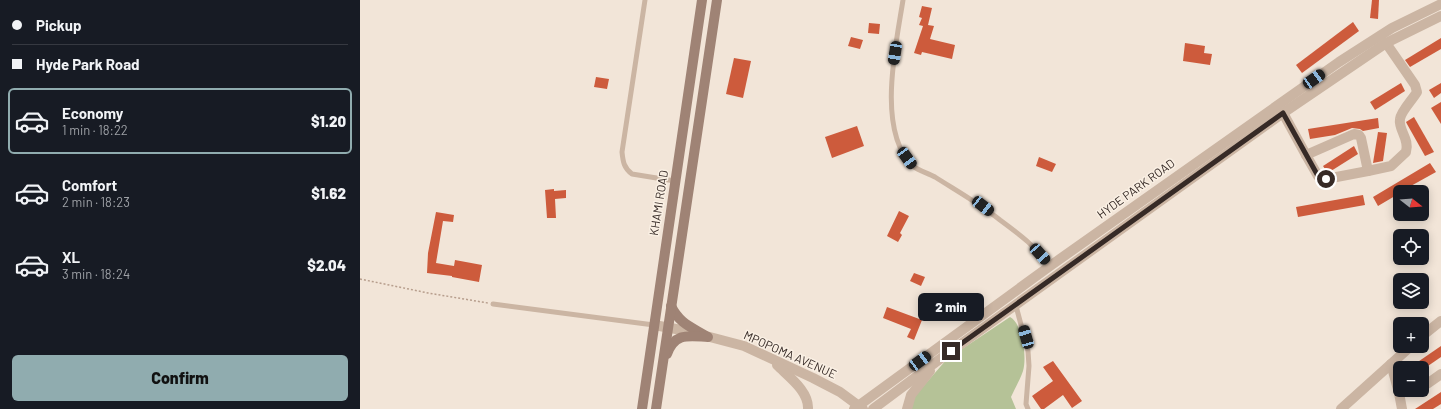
<!DOCTYPE html>
<html lang="en">
<head>
<meta charset="utf-8">
<style>
  body { margin:0; font-family:Barlow,sans-serif; background:#20242c; color:#f1f3f6; height:100vh; display:flex; flex-direction:column; font-size:15px; white-space:nowrap }
  * { box-sizing:border-box; margin:0 }
  p { font-size:13px; color:#9ea1a6 }
  .icon { flex:none; width:22px; height:22px; fill:none; stroke:currentColor; stroke-width:2; stroke-linecap:round; stroke-linejoin:round }
  .map { position:relative; flex:1; overflow:hidden }
  .drawer { display:flex; flex-direction:column; background:#171b24; width:360px }
  .drawer>* { flex:none }
  .banner { display:grid; align-content:center; height:88px; padding:0 12px; background:#171b24 }
  .needle { width:26px; rotate:107deg }
  .tools { position:absolute; left:1033px; top:185px; display:grid; gap:8px }
  .tools a { display:grid; place-items:center; width:36px; height:36px; border-radius:6px; background:#171b24; box-shadow:0 2px 10px #0003; font-size:20px }
  .end { position:absolute; width:18px; height:18px; margin:-9px; border:5px solid #362a26; background:#fff; box-shadow:0 0 0 2px #fff }
  .from { border-radius:50% }
  .bubble { position:absolute; height:28px; border-radius:6px; background:#171b24; box-shadow:0 2px 10px #0003; font-size:13px; font-weight:800; line-height:28px; text-align:center }
  .car { position:absolute; width:12px; height:24px; margin:-12px -6px; border-radius:5px; box-shadow:0 0 3px 1px #0007; background:linear-gradient(#222 24%,#8ab4d8 0 40%,#222 0 76%,#8ab4d8 0 86%,#222 0) }
  .banner b { display:flex; align-items:center; gap:14px; height:38px; font-size:15px }
  .banner b+b { border-top:1px solid #363941 }
  .banner i { width:10px; height:10px; background:#f1f3f6 }
  ul { padding:0; list-style:none }
  li { display:flex; align-items:center; gap:12px; height:66px; margin:0 8px 6px; padding:0 4px; border:2px solid transparent; border-radius:6px }
  li div { flex:1 }
  li b { display:block; font-size:15px }
  li em { font-style:normal; font-weight:800 }
  li.selected { border-color:#90acaf }
  li>.icon { width:36px; height:36px; stroke-width:1.5 }
  .primary-button { display:flex; gap:8px; margin-top:auto; padding:8px 12px }
  .primary-button a { flex:1; height:46px; border-radius:6px; background:#90acaf; color:#111; font-size:16px; font-weight:800; line-height:46px; text-align:center }
  main { display:flex; flex:1; min-height:0 }
  .map>svg:first-child { display:block }
  .green { fill:#b5c297 }
  .building { fill:#cd5b3c }
  .lines { fill:none; stroke-linecap:round; stroke-linejoin:round }
  .path { stroke:#b79e8d; stroke-width:1.5; stroke-dasharray:2 2; stroke-linecap:butt }
  .service { stroke:#cbb5a3; stroke-width:5 }
  .minor { stroke:#cbb5a3; stroke-width:10 }
  .tertiary { stroke:#cbb5a3; stroke-width:10 }
  .secondary { stroke:#9f8375; stroke-width:10 }
  .route { stroke:#362a26; stroke-width:5 }
  .labels { text-anchor:middle; stroke-width:3; stroke-linejoin:round; paint-order:stroke }
  .street-label { font-size:12px; fill:#362a26; stroke:#faf0e4 }
</style>
</head>
<body>
<main>
<section class="drawer">
<div class="banner">
<b><i class="from"></i>Pickup</b>
<b><i></i>Hyde Park Road</b>
</div>
<ul>
<li class="selected"><svg class="icon" aria-label="car" viewBox="0 0 24 24"><path d="M5 17H2v-5l4-1 3-4h7l3 4 3 1v5h-3M9 17h6M6 11h13"/><circle cx="7" cy="17" r="2"/><circle cx="17" cy="17" r="2"/></svg><div><b>Economy</b><p>1 min · 18:22</p></div><em>$1.20</em></li>
<li><svg class="icon" aria-label="car" viewBox="0 0 24 24"><path d="M5 17H2v-5l4-1 3-4h7l3 4 3 1v5h-3M9 17h6M6 11h13"/><circle cx="7" cy="17" r="2"/><circle cx="17" cy="17" r="2"/></svg><div><b>Comfort</b><p>2 min · 18:23</p></div><em>$1.62</em></li>
<li><svg class="icon" aria-label="car" viewBox="0 0 24 24"><path d="M5 17H2v-5l4-1 3-4h7l3 4 3 1v5h-3M9 17h6M6 11h13"/><circle cx="7" cy="17" r="2"/><circle cx="17" cy="17" r="2"/></svg><div><b>XL</b><p>3 min · 18:24</p></div><em>$2.04</em></li>
</ul>
<div class="primary-button"><a>Confirm</a></div>
</section>
<div class="map">
<svg width="1081" height="409" viewBox="0 0 1081 409">
  <rect width="100%" height="100%" fill="#f2e5d8"/>
  <path class="green" d="M650,317C663,324 667,358 663,371C660,380 655,388 651,397L656,409H551L554,397L587,359Z"/>
  <g class="building">
    <polygon points="1012,0 1019,0 1018,19 1010,18"/>
    <polygon points="562,6 572,8 568,25 574,26 570,39 595,45 592,59 562,52 561,55 554,53 563,26 559,25 562,18 559,17"/>
    <polygon points="993,22 999,31 942,73 936,65"/>
    <polygon points="509,23 520,24 519,34 508,33"/>
    <polygon points="491,37 503,40 500,49 488,46"/>
    <polygon points="1081,38 1081,49 1050,67 1045,60"/>
    <polygon points="825,43 845,46 844,53 852,54 850,65 823,61"/>
    <polygon points="374,58 391,61 383,98 366,94"/>
    <polygon points="236,77 249,79 247,89 234,87"/>
    <polygon points="1041,83 1045,91 1015,110 1010,102"/>
    <polygon points="1081,83 1081,93 1074,98 1069,90"/>
    <polygon points="1081,102 1081,124 1071,108"/>
    <polygon points="1054,117 1074,152 1065,156 1047,124 1046,122"/>
    <polygon points="1018,118 1019,128 1003,131 1000,129 992,128 975,135 950,139 948,129"/>
    <polygon points="497,126 504,146 472,158 465,137"/>
    <polygon points="1018,132 1027,133 1023,161 1013,163"/>
    <polygon points="994,146 998,154 971,171 967,172 963,166"/>
    <polygon points="679,157 696,164 692,172 676,166"/>
    <polygon points="1070,163 1076,172 1040,192 1040,193 1018,206 1013,197"/>
    <polygon points="194,189 194,191 206,190 206,198 195,199 196,218 187,218 185,190"/>
    <polygon points="1003,195 1005,205 938,217 936,207"/>
    <polygon points="539,211 549,216 540,233 542,235 538,242 527,236"/>
    <polygon points="76,212 94,215 93,222 83,221 76,263 94,266 95,260 122,265 119,282 92,277 92,276 67,273 68,253"/>
    <polygon points="554,273 565,277 561,286 550,281"/>
    <polygon points="527,307 562,320 554,340 547,337 551,329 523,318"/>
    <polygon points="1081,346 1081,357 1065,368 1049,368"/>
    <polygon points="693,361 722,401 712,408 703,395 684,409 681,409 672,396 693,381 683,367"/>
    <polygon points="1081,392 1081,404 1073,409 1055,409"/>
  </g>
  <g class="lines">
    <polyline class="path" points="0,279 68,293 128,303"/>
    <g class="service">
      <path d="M285,0L262,152C263,162 264,168 272,174L315,181"/>
      <path d="M543,0C536,45 516,131 553,166C559,171 568,173 575,177C597,191 620,204 640,220C659,234 678,248 691,268"/>
      <polyline points="133,304 294,325"/>
      <polyline points="656,306 668,351 669,366 666,404 668,409"/>
    </g>
    <g class="minor">
      <path d="M923,113L946,155L994,134L999,135L1001,138L1008,171L1031,166L1046,152C1050,139 1038,130 1040,119C1041,111 1053,99 1057,92L1055,85L1026,43"/>
      <polyline points="946,155 958,176 966,179 1008,171"/>
      <polyline points="1062,336 1081,321"/>
      <polyline points="1031,364 1039,393 1042,409"/>
      <polyline points="1062,386 1067,384 1081,374"/>
      <polyline points="981,409 1051,346"/>
    </g>
    <g class="tertiary">
      <polyline points="294,325 327,331 384,346 453,378 480,392 503,409"/>
      <path d="M417,365C429,377 449,391 448,409"/>
      <polyline points="494,409 690,266 979,62 1032,28 1081,4"/>
      <polyline points="513,409 580,359 923,113 1026,43 1081,16"/>
      <polyline points="547,409 551,395 570,371"/>
    </g>
    <g class="secondary">
      <path d="M311,306C319,323 331,327 346,336"/>
      <path d="M307,354C315,332 329,336 348,337"/>
      <polyline points="282,409 342,0"/>
      <polyline points="296,409 357,0"/>
    </g>
  </g>
  <g class="lines">
    <polyline class="route" points="591,351 923,113 958,176 966,179"/>
  </g>
  <g class="labels">
    <g class="street-label">
      <text transform="translate(776 189) rotate(-36)" y="4">HYDE PARK ROAD</text>
      <text transform="translate(299 203) rotate(-81)" y="4">KHAMI ROAD</text>
      <text transform="translate(430 355) rotate(24)" y="4">MPOPOMA AVENUE</text>
    </g>
  </g>
</svg>
<div class="tools">
<a><svg class="needle" viewBox="-14 -14 28 28"><path d="M0-13l5 13h-10z" fill="#e53935"/><path d="M0 13l5-13h-10z" fill="#9ea1a6"/></svg></a>
<a><svg class="icon" aria-label="locate" viewBox="0 0 24 24"><circle cx="12" cy="12" r="6"/><path d="M12 2v4M12 18v4M2 12h4M18 12h4"/></svg></a>
<a><svg class="icon" aria-label="layers" viewBox="0 0 24 24"><path d="M12 4l9 5-9 5-9-5zM3 14l9 5 9-5"/></svg></a>
<a>+</a>
<a>−</a>
</div>
<i class="end from" style="left:966px;top:179px"></i>
<i class="end" style="left:591px;top:351px"></i>
<div class="bubble" style="left:558px;top:293px;width:66px">2 min</div>
<i class="car" style="left:535px;top:53px;rotate:189deg"></i>
<i class="car" style="left:954px;top:79px;rotate:55deg"></i>
<i class="car" style="left:547px;top:158px;rotate:144deg"></i>
<i class="car" style="left:623px;top:206px;rotate:128deg"></i>
<i class="car" style="left:680px;top:254px;rotate:138deg"></i>
<i class="car" style="left:666px;top:337px;rotate:344deg"></i>
<i class="car" style="left:560px;top:361px;rotate:54deg"></i>
</div>
</main>
</body>
</html>
